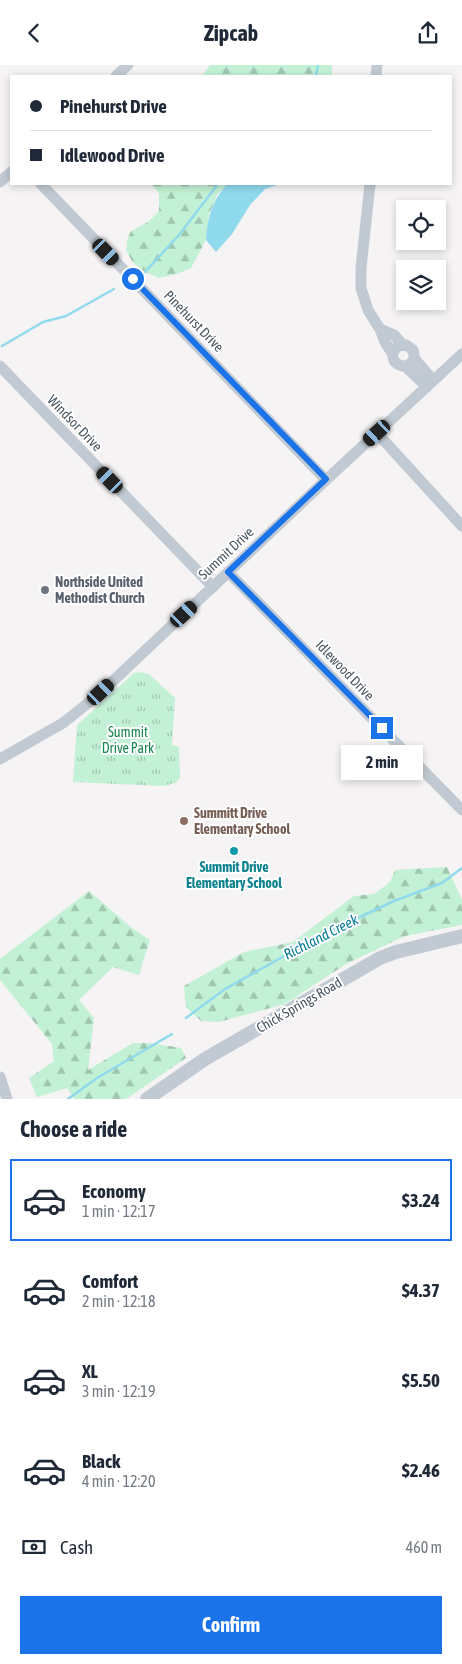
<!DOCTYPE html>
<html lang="en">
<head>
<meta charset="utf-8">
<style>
  body { margin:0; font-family:"Asap Condensed",sans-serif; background:#f6f6f7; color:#1f2937; height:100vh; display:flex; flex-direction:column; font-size:19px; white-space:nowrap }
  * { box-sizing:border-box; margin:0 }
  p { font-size:16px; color:#747a83 }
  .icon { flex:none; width:28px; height:28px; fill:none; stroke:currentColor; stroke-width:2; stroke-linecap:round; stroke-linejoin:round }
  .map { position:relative; height:1034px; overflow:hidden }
  .panel { display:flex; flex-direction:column; background:#fff; flex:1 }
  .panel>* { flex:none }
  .guide { position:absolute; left:10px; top:10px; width:442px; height:110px; border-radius:0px; box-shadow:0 2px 8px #0003; display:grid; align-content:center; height:110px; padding:0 20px; background:#fff }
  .controls { position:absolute; left:396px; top:135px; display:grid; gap:10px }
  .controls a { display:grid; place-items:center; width:50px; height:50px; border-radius:0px; background:#fff; box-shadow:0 2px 8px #0003; font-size:25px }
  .end { position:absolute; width:22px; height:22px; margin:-11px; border:6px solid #1a73e8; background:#fff; box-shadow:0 0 0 2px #fff }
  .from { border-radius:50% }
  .bubble { position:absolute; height:35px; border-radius:0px; background:#fff; box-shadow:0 2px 8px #0003; font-size:16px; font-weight:700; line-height:35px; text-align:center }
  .car { position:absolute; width:15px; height:30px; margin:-15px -8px; border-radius:6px; box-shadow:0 0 4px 1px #0007; background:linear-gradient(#222 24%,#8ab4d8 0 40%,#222 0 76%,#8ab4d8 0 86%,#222 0) }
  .guide b { display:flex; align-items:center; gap:18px; height:48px; font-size:19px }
  .guide b+b { border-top:1px solid #e0e1e3 }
  .guide i { width:12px; height:12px; background:#1f2937 }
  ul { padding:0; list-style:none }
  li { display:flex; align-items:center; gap:15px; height:82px; margin:0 10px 8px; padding:0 10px; border:2px solid transparent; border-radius:0px }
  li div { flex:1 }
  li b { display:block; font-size:19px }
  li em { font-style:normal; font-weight:700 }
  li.current { border-color:#1a73e8 }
  li>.icon { width:45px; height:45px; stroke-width:1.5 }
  h2 { padding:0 20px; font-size:22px; line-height:60px }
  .pay { display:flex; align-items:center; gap:12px; height:55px; padding:0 20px; font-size:19px }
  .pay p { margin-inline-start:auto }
  .action { display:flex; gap:10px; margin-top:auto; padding:10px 20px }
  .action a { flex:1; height:58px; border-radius:0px; background:#1a73e8; color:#fff; font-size:20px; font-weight:700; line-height:58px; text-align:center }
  header { display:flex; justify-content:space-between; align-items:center; height:65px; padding:0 20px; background:#fff; font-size:22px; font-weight:700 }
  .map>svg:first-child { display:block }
  .forest { fill:url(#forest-firs) }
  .park { fill:url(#park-tufts) }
  .water { fill:#90daee }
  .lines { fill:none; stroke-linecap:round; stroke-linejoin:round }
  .stream { stroke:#90daee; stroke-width:2.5 }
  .minor { stroke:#c1cad2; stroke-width:11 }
  .tertiary { stroke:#c1cad2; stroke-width:14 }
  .route { stroke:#1a73e8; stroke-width:6 }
  .worship-dot { fill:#6b7280; stroke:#fff; stroke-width:2 }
  .education-dot { fill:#8d6e63; stroke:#fff; stroke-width:2 }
  .culture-dot { fill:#0f9aa8; stroke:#fff; stroke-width:2 }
  .labels { text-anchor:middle; stroke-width:4; stroke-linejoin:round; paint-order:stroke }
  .street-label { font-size:14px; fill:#4a5661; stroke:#fff }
  .worship-label { font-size:14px; font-weight:bold; fill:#5b616d; stroke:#fff; text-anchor:start }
  .park-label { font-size:14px; fill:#17864f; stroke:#fff }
  .education-label { font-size:14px; font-weight:bold; fill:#785e54; stroke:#fff; text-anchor:start }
  .culture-label { font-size:14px; font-weight:bold; fill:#0d838f; stroke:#fff }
  .water-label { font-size:15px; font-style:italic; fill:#0c7c9b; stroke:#fff }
</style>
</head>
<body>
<header><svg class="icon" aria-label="back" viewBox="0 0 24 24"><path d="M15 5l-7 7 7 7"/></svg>Zipcab<svg class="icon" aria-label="share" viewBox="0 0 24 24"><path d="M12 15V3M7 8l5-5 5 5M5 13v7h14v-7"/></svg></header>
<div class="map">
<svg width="462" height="1034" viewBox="0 0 462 1034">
  <defs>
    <pattern id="forest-firs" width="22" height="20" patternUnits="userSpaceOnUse" patternTransform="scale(1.25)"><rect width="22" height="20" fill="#c3f1d5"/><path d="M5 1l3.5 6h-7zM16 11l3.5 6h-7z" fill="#a0c6b0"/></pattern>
    <pattern id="park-tufts" width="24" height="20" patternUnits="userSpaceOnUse" patternTransform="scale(1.25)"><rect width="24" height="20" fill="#c3f1d5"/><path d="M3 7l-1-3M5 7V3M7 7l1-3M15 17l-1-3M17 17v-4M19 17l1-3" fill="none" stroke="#a0c6b0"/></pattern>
  </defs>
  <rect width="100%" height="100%" fill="#f5f3f3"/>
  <g class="forest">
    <polygon points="210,0 332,0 332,11 202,11"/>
    <polygon points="151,119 227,119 217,130 209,149 206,175 191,203 177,209 159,213 141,205 132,196 126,185 127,175 131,166 148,157 159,146 159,128"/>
    <polygon points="447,802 462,835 462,860 405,871 346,899 285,939 219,957 201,956 186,942 184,921 244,887 293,877 354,831 374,829 390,817 395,805"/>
    <polygon points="89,826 132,863 150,875 139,910 113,902 79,935 94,953 88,1005 133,978 150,978 181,983 186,993 126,1034 74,1034 67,1023 37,1032 29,1013 54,996 52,979 0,915 0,894"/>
  </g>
  <polygon class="park" points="139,607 149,609 175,633 172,680 179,682 180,713 175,718 163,721 73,717 77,660 134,608"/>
  <path class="water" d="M227,119H280L265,124L250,140L232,169L216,187L206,175C208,151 211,138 227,119Z"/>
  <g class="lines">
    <g class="stream">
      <polyline points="316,11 318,0"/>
      <polyline points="143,209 179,170 218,119"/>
      <polyline points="2,281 43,257 66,251 114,224"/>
      <polyline points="186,953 225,924 322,870 394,836 442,818 462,803"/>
      <polyline points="68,1034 97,1013 172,969"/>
    </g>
    <g class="minor">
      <polyline points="116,11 128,0"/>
      <polyline points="376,11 377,0"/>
      <polyline points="0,117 11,107"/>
      <polyline points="41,119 326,415"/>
      <path d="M370,119L361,203V223L368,245L380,264L385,277L392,288L394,296C404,307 418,298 413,285L406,280L398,281L392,288"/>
      <polyline points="380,264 394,270 402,279"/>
      <polyline points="414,293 433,315"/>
      <polyline points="0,301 213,522"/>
      <polyline points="405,301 427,322"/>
      <polyline points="377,368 462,461"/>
      <polyline points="228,507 462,745"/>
      <polyline points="0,694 63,658 97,631 326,415 462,289"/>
      <polyline points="0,1012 7,1034"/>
    </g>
    <polyline class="tertiary" points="147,1034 205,994 380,893 396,887 462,871"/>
  </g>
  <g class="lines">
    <polyline class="route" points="133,214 326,414 228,507 382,663"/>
  </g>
  <circle class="worship-dot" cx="45" cy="525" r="5"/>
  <circle class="education-dot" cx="184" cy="756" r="5"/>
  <circle class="culture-dot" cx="234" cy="786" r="5"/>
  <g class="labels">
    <g class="street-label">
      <text transform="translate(194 256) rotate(46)" y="5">Pinehurst Drive</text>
      <text transform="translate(75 358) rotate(46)" y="5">Windsor Drive</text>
      <text transform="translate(226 488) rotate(-43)" y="5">Summit Drive</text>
      <text transform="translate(345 605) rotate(46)" y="5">Idlewood Drive</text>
      <text transform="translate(299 940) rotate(-30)" y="5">Chick Springs Road</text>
    </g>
    <g class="worship-label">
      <text x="55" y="522">Northside United<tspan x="55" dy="16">Methodist Church</tspan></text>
    </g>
    <g class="park-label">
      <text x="128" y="672">Summit<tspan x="128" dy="16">Drive Park</tspan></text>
    </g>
    <g class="education-label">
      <text x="194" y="753">Summitt Drive<tspan x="194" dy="16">Elementary School</tspan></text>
    </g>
    <g class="culture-label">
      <text x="234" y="807">Summit Drive<tspan x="234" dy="16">Elementary School</tspan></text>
    </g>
    <g class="water-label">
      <text transform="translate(321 872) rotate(-27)" y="5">Richland Creek</text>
    </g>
  </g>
</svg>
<div class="controls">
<a><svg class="icon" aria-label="locate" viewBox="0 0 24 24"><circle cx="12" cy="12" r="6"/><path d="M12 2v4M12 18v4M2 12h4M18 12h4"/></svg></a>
<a><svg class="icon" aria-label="layers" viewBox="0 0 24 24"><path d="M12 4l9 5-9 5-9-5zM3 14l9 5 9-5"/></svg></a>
</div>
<i class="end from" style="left:133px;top:214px"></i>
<i class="end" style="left:382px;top:663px"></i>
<div class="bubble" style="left:341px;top:680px;width:82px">2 min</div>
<i class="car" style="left:106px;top:187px;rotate:136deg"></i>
<i class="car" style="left:377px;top:368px;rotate:228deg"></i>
<i class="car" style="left:110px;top:415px;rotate:316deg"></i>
<i class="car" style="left:184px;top:549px;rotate:47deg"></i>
<i class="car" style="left:101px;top:627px;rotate:47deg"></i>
<div class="guide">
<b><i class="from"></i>Pinehurst Drive</b>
<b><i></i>Idlewood Drive</b>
</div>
</div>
<section class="panel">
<h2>Choose a ride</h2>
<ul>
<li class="current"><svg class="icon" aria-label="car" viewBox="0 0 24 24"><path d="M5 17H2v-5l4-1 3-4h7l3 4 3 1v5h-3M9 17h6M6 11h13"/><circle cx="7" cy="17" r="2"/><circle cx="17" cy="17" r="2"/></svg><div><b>Economy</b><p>1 min · 12:17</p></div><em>$3.24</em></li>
<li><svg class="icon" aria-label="car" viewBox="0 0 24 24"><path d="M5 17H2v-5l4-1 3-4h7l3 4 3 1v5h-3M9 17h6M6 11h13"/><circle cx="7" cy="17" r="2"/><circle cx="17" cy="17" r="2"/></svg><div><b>Comfort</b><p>2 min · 12:18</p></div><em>$4.37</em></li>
<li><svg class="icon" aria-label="car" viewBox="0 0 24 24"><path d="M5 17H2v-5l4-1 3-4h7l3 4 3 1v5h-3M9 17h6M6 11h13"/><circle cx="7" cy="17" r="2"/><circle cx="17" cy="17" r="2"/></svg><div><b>XL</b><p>3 min · 12:19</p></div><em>$5.50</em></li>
<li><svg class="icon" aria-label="car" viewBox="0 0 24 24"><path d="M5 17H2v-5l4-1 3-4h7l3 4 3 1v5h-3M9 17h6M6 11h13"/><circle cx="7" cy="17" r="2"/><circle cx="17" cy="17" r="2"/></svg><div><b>Black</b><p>4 min · 12:20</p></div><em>$2.46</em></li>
</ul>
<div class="pay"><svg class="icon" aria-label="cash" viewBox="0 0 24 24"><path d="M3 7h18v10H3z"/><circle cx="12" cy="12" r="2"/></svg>Cash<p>460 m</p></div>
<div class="action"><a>Confirm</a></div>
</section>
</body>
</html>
